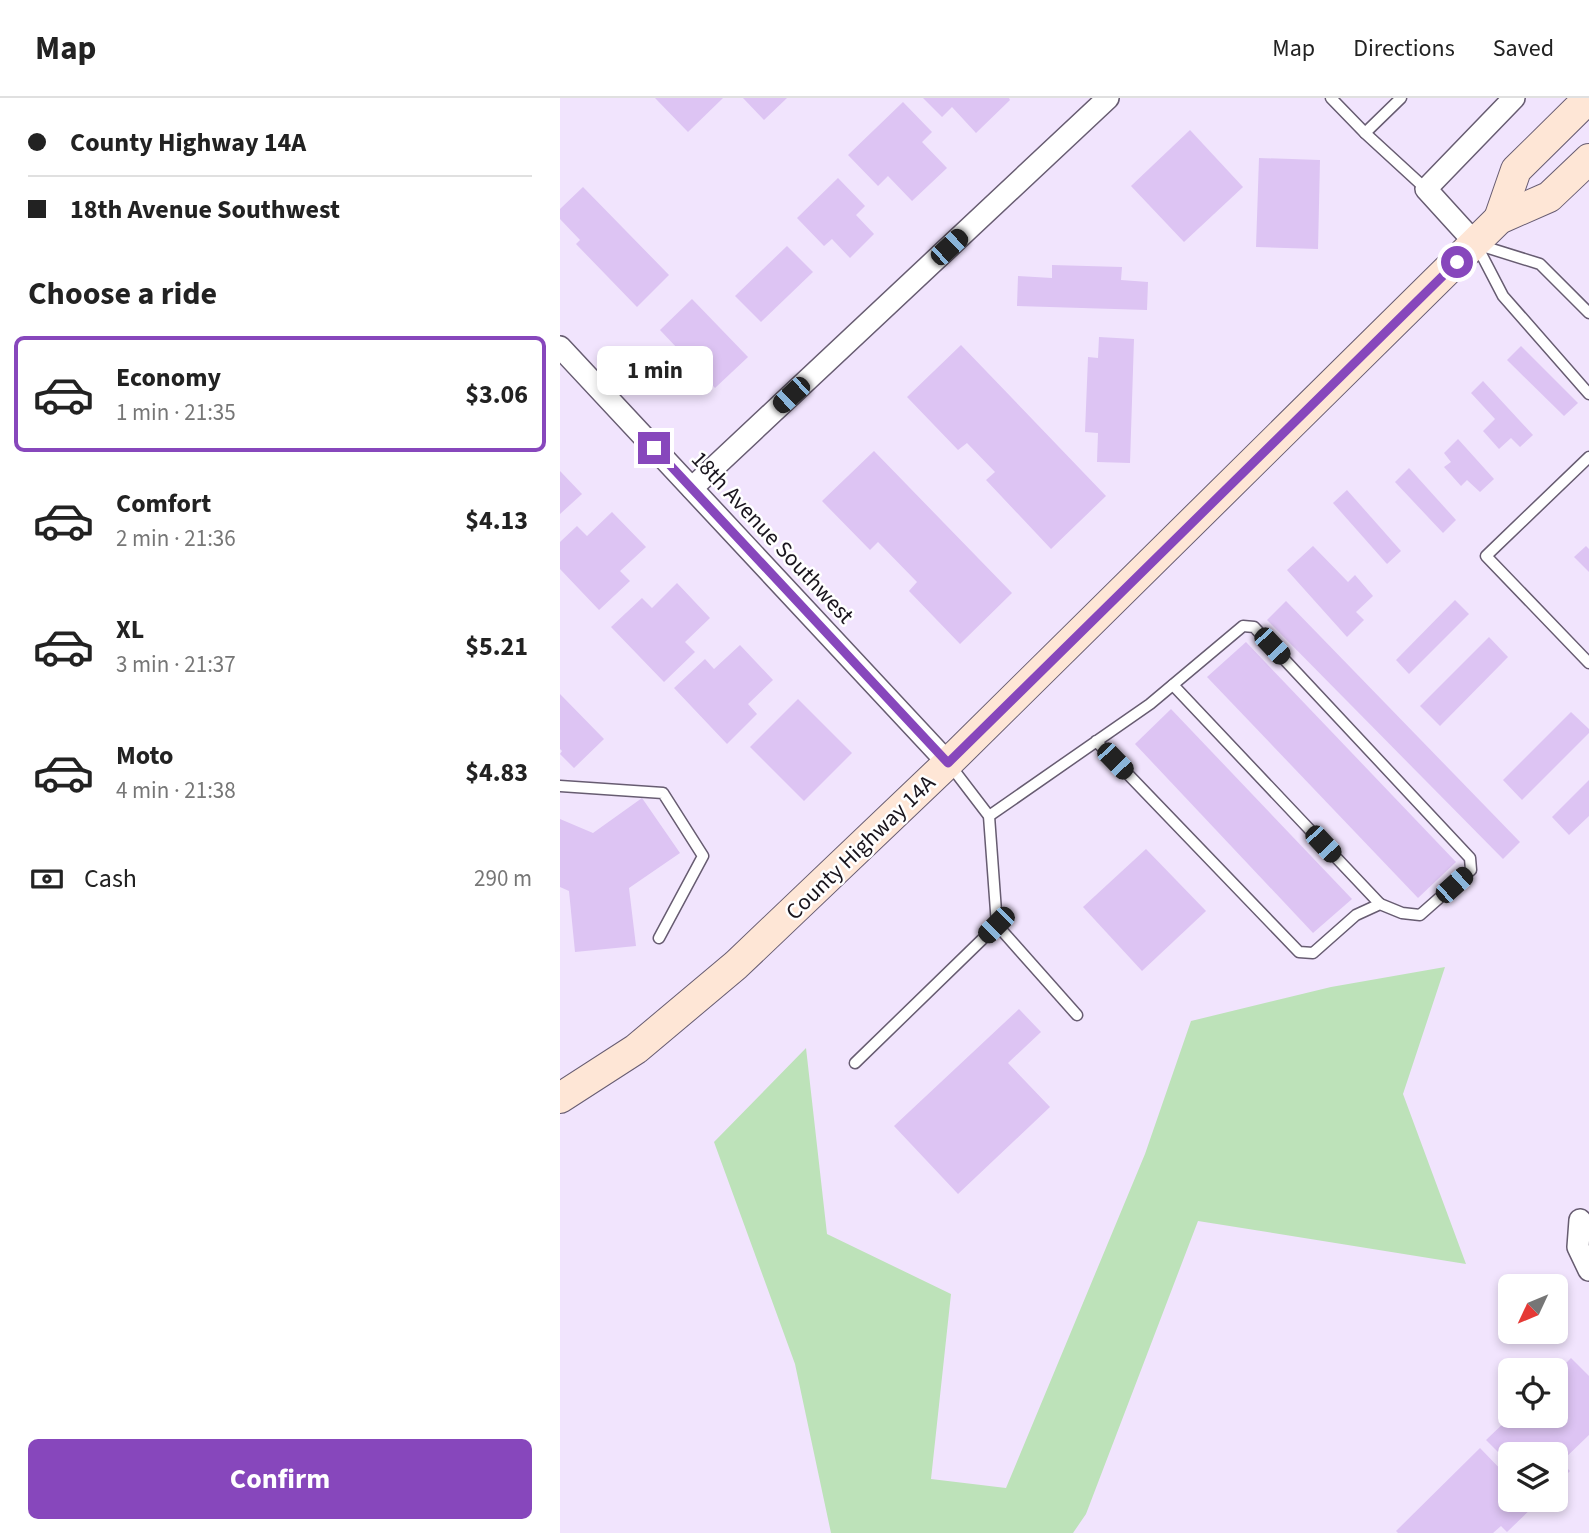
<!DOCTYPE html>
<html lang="en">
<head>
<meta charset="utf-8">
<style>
  body { margin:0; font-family:"Source Sans 3",sans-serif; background:#f6f6f6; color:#222; height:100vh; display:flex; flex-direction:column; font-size:26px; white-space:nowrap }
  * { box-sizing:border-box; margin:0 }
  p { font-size:23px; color:#767676 }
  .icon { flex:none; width:38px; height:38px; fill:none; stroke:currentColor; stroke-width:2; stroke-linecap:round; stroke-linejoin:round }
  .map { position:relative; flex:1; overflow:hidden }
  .sheet { display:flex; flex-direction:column; background:#fff; width:560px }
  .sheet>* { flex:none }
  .guide { display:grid; align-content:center; height:154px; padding:0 28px; background:#fff }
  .needle { width:46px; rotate:226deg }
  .fabs { position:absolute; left:938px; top:1176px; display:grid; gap:14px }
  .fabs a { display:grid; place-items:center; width:70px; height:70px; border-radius:10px; background:#fff; box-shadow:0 4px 10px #0003; font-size:35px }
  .end { position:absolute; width:32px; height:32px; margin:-16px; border:9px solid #8747bc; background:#fff; box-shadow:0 0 0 4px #fff }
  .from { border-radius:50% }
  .bubble { position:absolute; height:49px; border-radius:10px; background:#fff; box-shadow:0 4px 10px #0003; font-size:23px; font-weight:700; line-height:49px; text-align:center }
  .car { position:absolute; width:21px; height:42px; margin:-21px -10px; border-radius:9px; box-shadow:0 0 5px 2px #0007; background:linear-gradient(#222 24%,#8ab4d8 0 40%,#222 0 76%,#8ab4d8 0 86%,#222 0) }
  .guide b { display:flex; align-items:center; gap:24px; height:66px; font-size:26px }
  .guide b+b { border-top:2px solid #e0e0e0 }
  .guide i { width:18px; height:18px; background:#222 }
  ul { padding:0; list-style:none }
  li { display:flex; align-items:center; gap:21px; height:116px; margin:0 14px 10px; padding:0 14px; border:4px solid transparent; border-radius:10px }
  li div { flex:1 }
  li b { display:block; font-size:26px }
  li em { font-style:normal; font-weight:700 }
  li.active { border-color:#8747bc }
  li>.icon { width:63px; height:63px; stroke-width:1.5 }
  h2 { padding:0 28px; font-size:32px; line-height:84px }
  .pay { display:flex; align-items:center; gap:18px; height:77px; padding:0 28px; font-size:26px }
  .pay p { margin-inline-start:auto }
  .cta { display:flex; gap:14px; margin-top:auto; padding:14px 28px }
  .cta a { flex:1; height:80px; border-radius:10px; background:#8747bc; color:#fff; font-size:28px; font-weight:700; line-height:80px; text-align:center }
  header { display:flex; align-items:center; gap:42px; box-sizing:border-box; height:98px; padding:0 35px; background:#fff; border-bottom:2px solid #e0e0e0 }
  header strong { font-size:33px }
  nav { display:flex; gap:38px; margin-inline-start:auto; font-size:24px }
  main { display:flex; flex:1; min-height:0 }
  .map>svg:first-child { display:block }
  .green { fill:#bde2b9 }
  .building { fill:#ddc4f3 }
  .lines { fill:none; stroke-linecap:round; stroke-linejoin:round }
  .service-casing { stroke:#675c71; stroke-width:13 }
  .minor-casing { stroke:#675c71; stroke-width:24 }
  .secondary-casing { stroke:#675c71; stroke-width:32 }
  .service { stroke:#fff; stroke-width:10 }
  .minor { stroke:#fff; stroke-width:21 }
  .secondary { stroke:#fee6d6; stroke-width:30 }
  .route { stroke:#8747bc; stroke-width:9 }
  .labels { text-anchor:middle; stroke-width:5; stroke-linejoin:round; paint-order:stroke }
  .street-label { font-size:23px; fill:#19151d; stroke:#fff }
</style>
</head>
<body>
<header>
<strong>Map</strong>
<nav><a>Map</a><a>Directions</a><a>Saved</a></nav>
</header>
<main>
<section class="sheet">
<div class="guide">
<b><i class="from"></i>County Highway 14A</b>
<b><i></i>18th Avenue Southwest</b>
</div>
<h2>Choose a ride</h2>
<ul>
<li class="active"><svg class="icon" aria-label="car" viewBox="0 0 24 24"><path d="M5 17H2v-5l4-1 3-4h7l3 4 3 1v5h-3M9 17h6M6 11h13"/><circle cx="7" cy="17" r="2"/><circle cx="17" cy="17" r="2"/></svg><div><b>Economy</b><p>1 min · 21:35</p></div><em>$3.06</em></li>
<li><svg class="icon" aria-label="car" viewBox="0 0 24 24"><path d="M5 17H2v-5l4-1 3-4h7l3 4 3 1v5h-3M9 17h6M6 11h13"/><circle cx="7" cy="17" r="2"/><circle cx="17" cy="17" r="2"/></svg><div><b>Comfort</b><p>2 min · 21:36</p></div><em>$4.13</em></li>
<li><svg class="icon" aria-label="car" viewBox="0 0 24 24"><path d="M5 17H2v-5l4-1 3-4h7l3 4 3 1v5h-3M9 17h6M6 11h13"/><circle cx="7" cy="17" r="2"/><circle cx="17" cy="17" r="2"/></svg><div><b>XL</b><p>3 min · 21:37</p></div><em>$5.21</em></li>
<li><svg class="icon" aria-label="car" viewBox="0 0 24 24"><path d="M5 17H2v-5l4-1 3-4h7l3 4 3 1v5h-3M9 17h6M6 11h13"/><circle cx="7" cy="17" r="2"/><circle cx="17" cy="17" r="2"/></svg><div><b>Moto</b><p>4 min · 21:38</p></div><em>$4.83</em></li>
</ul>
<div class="pay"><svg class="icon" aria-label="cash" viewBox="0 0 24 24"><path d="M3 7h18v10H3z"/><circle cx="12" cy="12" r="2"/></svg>Cash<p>290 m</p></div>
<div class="cta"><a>Confirm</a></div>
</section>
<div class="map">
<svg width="1029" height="1435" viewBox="0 0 1029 1435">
  <rect width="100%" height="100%" fill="#f1e4fd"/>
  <polygon class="green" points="885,869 843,996 906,1166 638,1123 526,1416 513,1435 271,1435 235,1266 154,1044 246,950 267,1136 391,1196 371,1381 446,1390 585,1056 631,923 771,889"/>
  <g class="building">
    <polygon points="95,0 163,0 128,34"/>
    <polygon points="183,0 227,0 204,22"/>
    <polygon points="363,0 449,0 450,2 416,35 392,9 382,19"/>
    <polygon points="343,4 372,34 362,44 387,70 352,103 328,78 318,88 288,57"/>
    <polygon points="630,32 683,89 624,144 571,88"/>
    <polygon points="699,60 760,62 758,151 696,149"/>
    <polygon points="278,80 305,108 296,117 314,136 290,160 272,141 264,148 237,120"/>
    <polygon points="23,89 109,177 77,209 16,146 20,142 0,121 0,111"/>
    <polygon points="227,148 253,174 201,224 175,198"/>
    <polygon points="492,167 562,169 561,182 588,184 587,212 457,208 458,178 492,180"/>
    <polygon points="132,201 188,259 155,290 100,232"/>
    <polygon points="539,239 574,241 570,365 537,364 538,335 525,334 528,259 538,260"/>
    <polygon points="401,247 546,398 491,451 426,382 435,374 407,345 398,352 347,299"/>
    <polygon points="961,248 1018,305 1004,318 947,262"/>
    <polygon points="923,283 973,337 960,349 951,340 939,351 923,333 935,321 911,295"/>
    <polygon points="898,341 934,381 920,394 907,382 901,388 884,369 891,364 884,355"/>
    <polygon points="314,353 452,495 400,546 349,493 357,484 318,444 310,452 262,403"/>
    <polygon points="849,370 896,422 883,435 835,384"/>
    <polygon points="0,373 22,396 0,416"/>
    <polygon points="787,392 841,453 827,466 773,405"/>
    <polygon points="52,414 86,449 60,473 70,483 39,512 0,471 0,444 17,428 27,438"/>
    <polygon points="753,448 788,484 795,477 813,498 796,514 804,522 787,539 727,472"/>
    <polygon points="1026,448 1029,451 1029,474 1014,459"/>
    <polygon points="117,485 150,520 125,544 135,554 104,584 51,529 82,500 92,510"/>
    <polygon points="895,502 909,516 849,576 836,562"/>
    <polygon points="726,503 960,744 943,761 707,522"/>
    <polygon points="929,539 948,559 880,628 860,608"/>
    <polygon points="686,544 896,764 858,800 647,579"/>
    <polygon points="180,547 213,582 188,606 197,616 167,646 114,590 145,561 154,571"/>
    <polygon points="0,596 44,641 14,670 0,656 2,653 0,651"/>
    <polygon points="238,601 292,655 244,703 190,649"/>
    <polygon points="611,611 792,801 753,835 575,646"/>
    <polygon points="1011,614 1029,631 1029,635 962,702 943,682"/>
    <polygon points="1029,682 1029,718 1009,737 992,719"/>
    <polygon points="82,700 120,755 69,790 76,848 15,854 9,793 0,789 0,721 33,735"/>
    <polygon points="586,751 646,813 582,873 523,809"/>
    <polygon points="459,911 481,934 448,965 490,1009 398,1096 334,1028"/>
    <polygon points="1011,1260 1029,1278 1029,1337 1001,1364 1010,1373 996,1387 996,1356 950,1356 950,1366 926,1342 951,1318 996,1318 996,1275"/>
    <polygon points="920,1350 950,1381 950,1402 971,1402 975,1407 947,1434 941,1428 933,1435 838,1435 836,1433"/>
  </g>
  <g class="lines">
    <g class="service-casing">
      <g id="service">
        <polyline points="771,0 805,35 866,91"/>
        <polyline points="805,35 841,0"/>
        <polyline points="916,146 943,198 1029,296"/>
        <polyline points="919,147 980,166 1029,215"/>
        <polyline points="1029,359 926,458 1029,565"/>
        <polyline points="613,587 820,806"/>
        <polyline points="0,688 103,695 143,758 99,840"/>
        <polyline points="429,718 590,606 683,528 694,529 910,760 911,772 860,817 842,815 820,806 796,817 753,855 739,854 536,643"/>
        <polyline points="437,827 517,917"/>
        <polyline points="295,965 437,827 429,718 390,667"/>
      </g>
    </g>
    <g class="minor-casing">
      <g id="minor">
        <polyline points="916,146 866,91 954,0"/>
        <polyline points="0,249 388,665"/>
        <polyline points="132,390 548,0"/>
        <polyline points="1020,1122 1018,1149 1029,1172"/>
      </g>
    </g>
    <g class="secondary-casing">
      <g id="secondary">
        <polyline points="939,121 956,72 1029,0"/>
        <polyline points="0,1000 76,951 176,867 388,665 939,121 989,99 1029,61"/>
      </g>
    </g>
    <use href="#service" class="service"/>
    <use href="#minor" class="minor"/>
    <use href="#secondary" class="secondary"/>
  </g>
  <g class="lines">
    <polyline class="route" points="94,350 388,665 897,164"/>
  </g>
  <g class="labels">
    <g class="street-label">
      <text transform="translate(213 439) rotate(47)" y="8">18th Avenue Southwest</text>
      <text transform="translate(300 749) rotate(-44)" y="8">County Highway 14A</text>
    </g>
  </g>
</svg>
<div class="fabs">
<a><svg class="needle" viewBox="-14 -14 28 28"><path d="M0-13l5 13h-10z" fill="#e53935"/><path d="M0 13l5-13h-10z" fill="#767676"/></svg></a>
<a><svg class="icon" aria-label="locate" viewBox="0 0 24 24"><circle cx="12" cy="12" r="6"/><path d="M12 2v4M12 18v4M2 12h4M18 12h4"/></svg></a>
<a><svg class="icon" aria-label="layers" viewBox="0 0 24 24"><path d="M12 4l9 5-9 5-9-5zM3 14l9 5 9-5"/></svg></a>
</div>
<i class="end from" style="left:897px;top:164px"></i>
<i class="end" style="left:94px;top:350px"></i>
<div class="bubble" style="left:37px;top:248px;width:116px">1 min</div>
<i class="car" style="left:389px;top:149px;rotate:47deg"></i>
<i class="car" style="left:231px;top:297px;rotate:227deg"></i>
<i class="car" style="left:712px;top:548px;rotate:137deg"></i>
<i class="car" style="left:555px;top:663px;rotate:136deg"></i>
<i class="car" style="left:763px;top:746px;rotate:137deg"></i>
<i class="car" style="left:894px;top:787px;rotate:48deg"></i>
<i class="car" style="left:436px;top:827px;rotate:225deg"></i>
</div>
</main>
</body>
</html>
